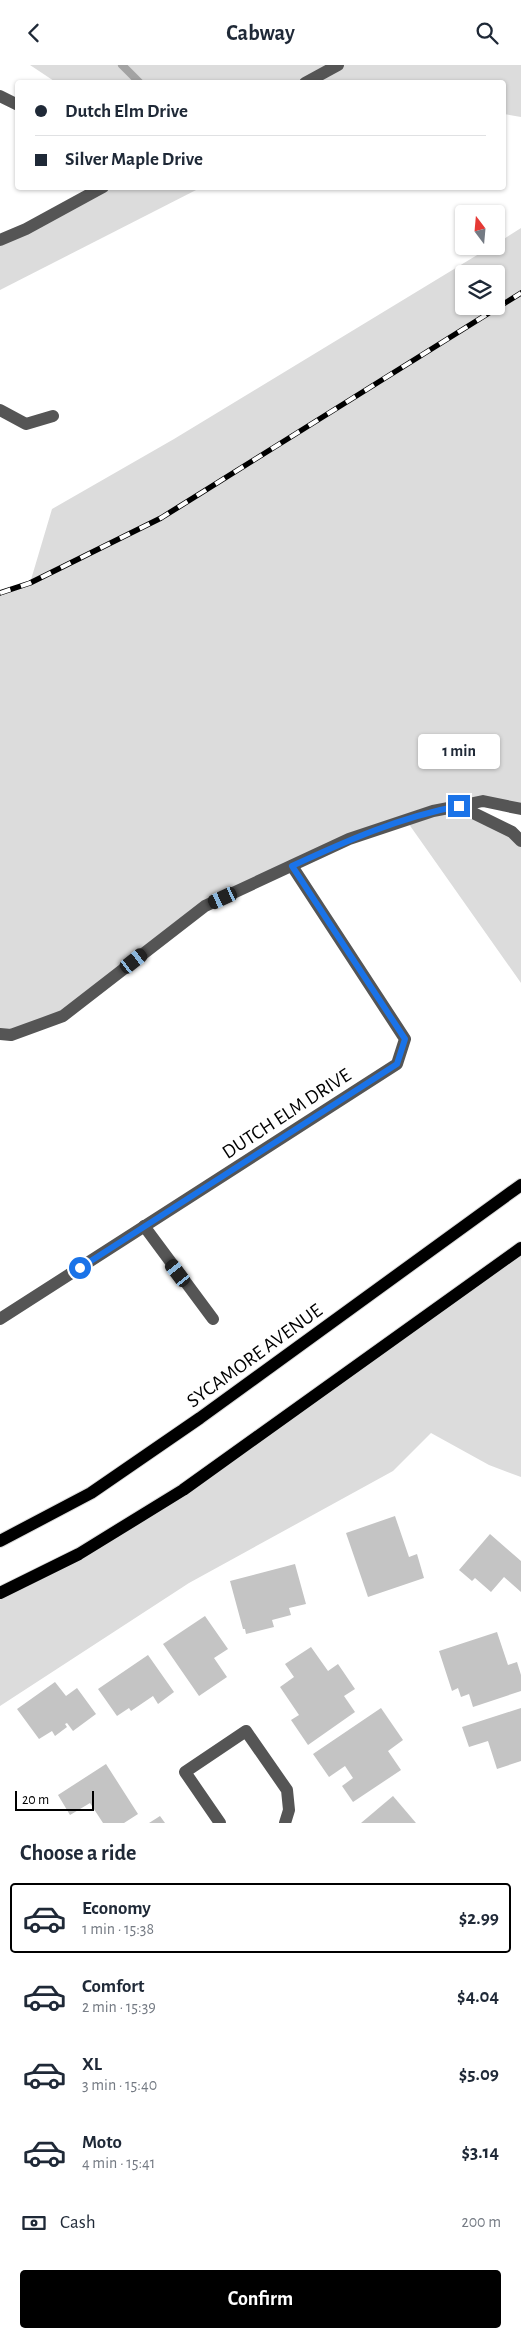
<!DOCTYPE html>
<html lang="en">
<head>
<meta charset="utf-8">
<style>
  body { margin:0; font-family:"Alegreya Sans",sans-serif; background:#f2f2f3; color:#1f2937; height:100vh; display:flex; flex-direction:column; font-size:19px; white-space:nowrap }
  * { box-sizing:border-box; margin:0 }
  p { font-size:16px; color:#747a83 }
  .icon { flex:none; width:28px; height:28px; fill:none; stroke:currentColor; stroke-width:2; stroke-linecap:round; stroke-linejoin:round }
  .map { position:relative; height:1758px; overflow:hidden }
  .details { display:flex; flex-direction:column; background:#fff; flex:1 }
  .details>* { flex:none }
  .guide { position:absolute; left:15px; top:15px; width:491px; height:110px; border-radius:5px; box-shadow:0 1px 4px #0004; display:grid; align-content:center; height:110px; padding:0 20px; background:#fff }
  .needle { width:32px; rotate:344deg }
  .buttons { position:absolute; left:455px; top:140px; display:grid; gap:10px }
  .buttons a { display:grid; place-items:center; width:50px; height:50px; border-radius:5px; background:#fff; box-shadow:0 1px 4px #0004; font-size:25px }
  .scale { position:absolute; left:15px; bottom:12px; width:79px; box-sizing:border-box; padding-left:5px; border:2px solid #000; border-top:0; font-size:14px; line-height:18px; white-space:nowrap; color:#000; -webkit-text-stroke:4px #fff; paint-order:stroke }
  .end { position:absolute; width:22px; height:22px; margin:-11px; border:6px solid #1a73e8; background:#fff; box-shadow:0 0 0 2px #fff }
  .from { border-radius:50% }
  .bubble { position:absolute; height:35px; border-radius:5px; background:#fff; box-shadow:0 1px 4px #0004; font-size:16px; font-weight:700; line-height:35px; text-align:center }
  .car { position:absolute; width:15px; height:30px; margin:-15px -8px; border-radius:6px; box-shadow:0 0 4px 1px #0007; background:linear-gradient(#222 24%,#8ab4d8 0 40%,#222 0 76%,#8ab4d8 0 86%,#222 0) }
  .guide b { display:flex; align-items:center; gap:18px; height:48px; font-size:19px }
  .guide b+b { border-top:1px solid #e0e1e3 }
  .guide i { width:12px; height:12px; background:#1f2937 }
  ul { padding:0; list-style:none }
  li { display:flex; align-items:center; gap:15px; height:70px; margin:0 10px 8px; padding:0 10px; border:2px solid transparent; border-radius:5px }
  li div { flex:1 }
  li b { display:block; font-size:19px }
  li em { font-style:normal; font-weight:700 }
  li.on { border-color:#000 }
  li>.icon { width:45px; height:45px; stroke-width:1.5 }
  h2 { padding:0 20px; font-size:22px; line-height:60px }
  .pay { display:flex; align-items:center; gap:12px; height:55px; padding:0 20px; font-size:19px }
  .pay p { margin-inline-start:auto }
  .button { display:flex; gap:10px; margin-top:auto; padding:10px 20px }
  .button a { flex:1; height:58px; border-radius:5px; background:#000; color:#fff; font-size:20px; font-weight:700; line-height:58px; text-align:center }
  header { display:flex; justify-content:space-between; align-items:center; height:65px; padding:0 20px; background:#fff; font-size:22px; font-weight:700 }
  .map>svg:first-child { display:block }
  .green { fill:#dcdcdc; fill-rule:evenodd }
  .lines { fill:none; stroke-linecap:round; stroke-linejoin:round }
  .stream { stroke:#a3a3a3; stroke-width:8 }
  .building { fill:#c4c4c4 }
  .major-casing { stroke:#dbdbdb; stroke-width:14 }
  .minor { stroke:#555; stroke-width:12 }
  .major { stroke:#000; stroke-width:12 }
  .rail-casing { stroke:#000; stroke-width:5.5 }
  .rail { stroke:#fff; stroke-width:4; stroke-dasharray:11; stroke-linecap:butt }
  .route { stroke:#1a73e8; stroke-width:6 }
  .labels { text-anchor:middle; stroke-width:4; stroke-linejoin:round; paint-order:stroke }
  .street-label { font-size:20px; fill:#000; stroke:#fff }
</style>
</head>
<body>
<header><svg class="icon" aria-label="back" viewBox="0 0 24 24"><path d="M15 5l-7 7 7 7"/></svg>Cabway<svg class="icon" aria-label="search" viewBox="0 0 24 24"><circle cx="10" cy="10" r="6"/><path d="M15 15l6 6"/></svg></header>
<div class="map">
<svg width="521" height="1758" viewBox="0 0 521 1758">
  <rect width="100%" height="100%" fill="#fff"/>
  <g class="green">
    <polygon points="30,0 521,0 521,52 504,49 504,18 57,18"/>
    <polygon points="103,123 200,123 0,225 0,175"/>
    <path d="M521,163V744L460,741L521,776V918L406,755L205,841L63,951L0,969V528L30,518L52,444L174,374L492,181H496V179ZM464,209H496V241H464Z"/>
    <polygon points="521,1183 521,1412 489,1400 431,1368 393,1406 189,1518 0,1641 0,1528 183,1425"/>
  </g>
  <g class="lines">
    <polyline class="stream" points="122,0 140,18"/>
  </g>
  <g class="building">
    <polygon points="395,1451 409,1492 417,1489 424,1513 368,1532 346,1468"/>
    <polygon points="490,1469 521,1496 521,1527 504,1512 491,1527 475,1513 472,1516 459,1505"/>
    <polygon points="295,1499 306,1539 289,1543 291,1550 272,1555 274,1562 246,1569 245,1564 243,1564 230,1516"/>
    <polygon points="205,1551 228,1584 214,1593 227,1612 199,1631 163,1579"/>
    <polygon points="497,1567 508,1600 517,1597 521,1610 521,1626 473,1642 469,1629 461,1632 458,1623 452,1626 439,1586"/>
    <polygon points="311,1582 328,1606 338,1599 355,1624 344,1631 355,1647 308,1680 291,1655 299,1650 280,1622 294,1612 285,1599"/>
    <polygon points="148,1590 174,1627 158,1639 153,1631 131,1646 129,1643 117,1651 98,1624"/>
    <polygon points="55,1617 66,1631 77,1623 96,1649 73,1666 67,1658 65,1659 67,1662 55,1671 52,1666 39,1674 17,1644"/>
    <polygon points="381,1643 403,1675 388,1686 401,1705 353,1737 342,1721 353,1713 345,1701 329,1712 313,1689"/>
    <polygon points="521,1643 521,1696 497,1704 488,1676 469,1682 462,1662"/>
    <polygon points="106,1699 138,1749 124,1758 103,1758 90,1738 70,1750 58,1730"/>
    <polygon points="393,1731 416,1758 361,1758"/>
    <polygon points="160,1751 165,1758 149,1758"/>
  </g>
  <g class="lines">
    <g class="major-casing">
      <g id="major">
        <polyline points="0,1476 91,1428 200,1353 521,1120"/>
        <polyline points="0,1528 79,1489 183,1425 521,1183"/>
      </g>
    </g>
    <g class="minor">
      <polyline points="305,18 338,0"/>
      <polyline points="0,31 18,40"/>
      <polyline points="0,175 26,164 103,122"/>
      <polyline points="0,345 26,359 53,351"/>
      <polyline points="521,744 483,736 459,741 512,767 521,776"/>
      <polyline points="0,969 11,970 63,951 205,841 349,774 433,746 459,741"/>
      <polyline points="144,1161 213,1254"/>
      <polyline points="0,1254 397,999 405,974 292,801"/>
      <polyline points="220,1758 185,1707 246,1666 287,1725 289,1745 285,1758"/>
    </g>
    <use href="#major" class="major"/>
    <g class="rail-casing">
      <polyline id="rail" points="0,528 30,518 161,453 521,228"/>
    </g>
    <use href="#rail" class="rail"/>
  </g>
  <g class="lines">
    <path class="route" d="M80,1203L397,999L405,974L292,801C346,776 400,752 459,741"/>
  </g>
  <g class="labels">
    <g class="street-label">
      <text transform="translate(286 1048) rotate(-33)" y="7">DUTCH ELM DRIVE</text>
      <text transform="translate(254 1290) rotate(-36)" y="7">SYCAMORE AVENUE</text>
    </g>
  </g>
</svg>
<div class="buttons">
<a><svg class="needle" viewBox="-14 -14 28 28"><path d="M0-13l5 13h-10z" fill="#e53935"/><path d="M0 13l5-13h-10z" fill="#747a83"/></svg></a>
<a><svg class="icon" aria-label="layers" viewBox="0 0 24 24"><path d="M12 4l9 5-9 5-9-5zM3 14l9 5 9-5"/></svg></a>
</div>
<div class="scale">20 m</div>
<i class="end from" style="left:80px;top:1203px"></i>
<i class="end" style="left:459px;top:741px"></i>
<div class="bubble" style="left:418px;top:669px;width:82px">1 min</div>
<i class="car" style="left:223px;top:833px;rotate:245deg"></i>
<i class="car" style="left:134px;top:896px;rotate:52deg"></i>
<i class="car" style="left:178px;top:1208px;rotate:323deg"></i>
<div class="guide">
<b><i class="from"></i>Dutch Elm Drive</b>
<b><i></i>Silver Maple Drive</b>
</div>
</div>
<section class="details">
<h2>Choose a ride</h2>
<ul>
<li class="on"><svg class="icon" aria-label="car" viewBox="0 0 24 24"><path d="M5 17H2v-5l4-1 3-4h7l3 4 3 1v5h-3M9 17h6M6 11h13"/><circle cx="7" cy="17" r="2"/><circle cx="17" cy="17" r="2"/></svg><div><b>Economy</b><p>1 min · 15:38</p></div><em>$2.99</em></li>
<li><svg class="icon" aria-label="car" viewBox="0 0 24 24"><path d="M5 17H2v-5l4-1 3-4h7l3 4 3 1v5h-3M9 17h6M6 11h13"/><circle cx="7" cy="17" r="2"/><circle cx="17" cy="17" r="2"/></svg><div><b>Comfort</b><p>2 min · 15:39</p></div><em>$4.04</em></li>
<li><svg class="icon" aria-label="car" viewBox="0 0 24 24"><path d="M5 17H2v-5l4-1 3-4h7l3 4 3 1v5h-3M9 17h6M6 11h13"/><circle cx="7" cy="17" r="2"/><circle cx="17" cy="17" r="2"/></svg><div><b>XL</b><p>3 min · 15:40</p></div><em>$5.09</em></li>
<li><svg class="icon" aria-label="car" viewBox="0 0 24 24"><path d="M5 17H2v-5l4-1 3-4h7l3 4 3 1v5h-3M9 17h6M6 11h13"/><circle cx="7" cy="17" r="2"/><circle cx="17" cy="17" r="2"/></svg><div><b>Moto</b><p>4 min · 15:41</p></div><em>$3.14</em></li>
</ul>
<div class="pay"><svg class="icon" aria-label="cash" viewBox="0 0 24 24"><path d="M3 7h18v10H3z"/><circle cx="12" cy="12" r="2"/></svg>Cash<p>200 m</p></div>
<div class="button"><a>Confirm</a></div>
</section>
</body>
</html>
